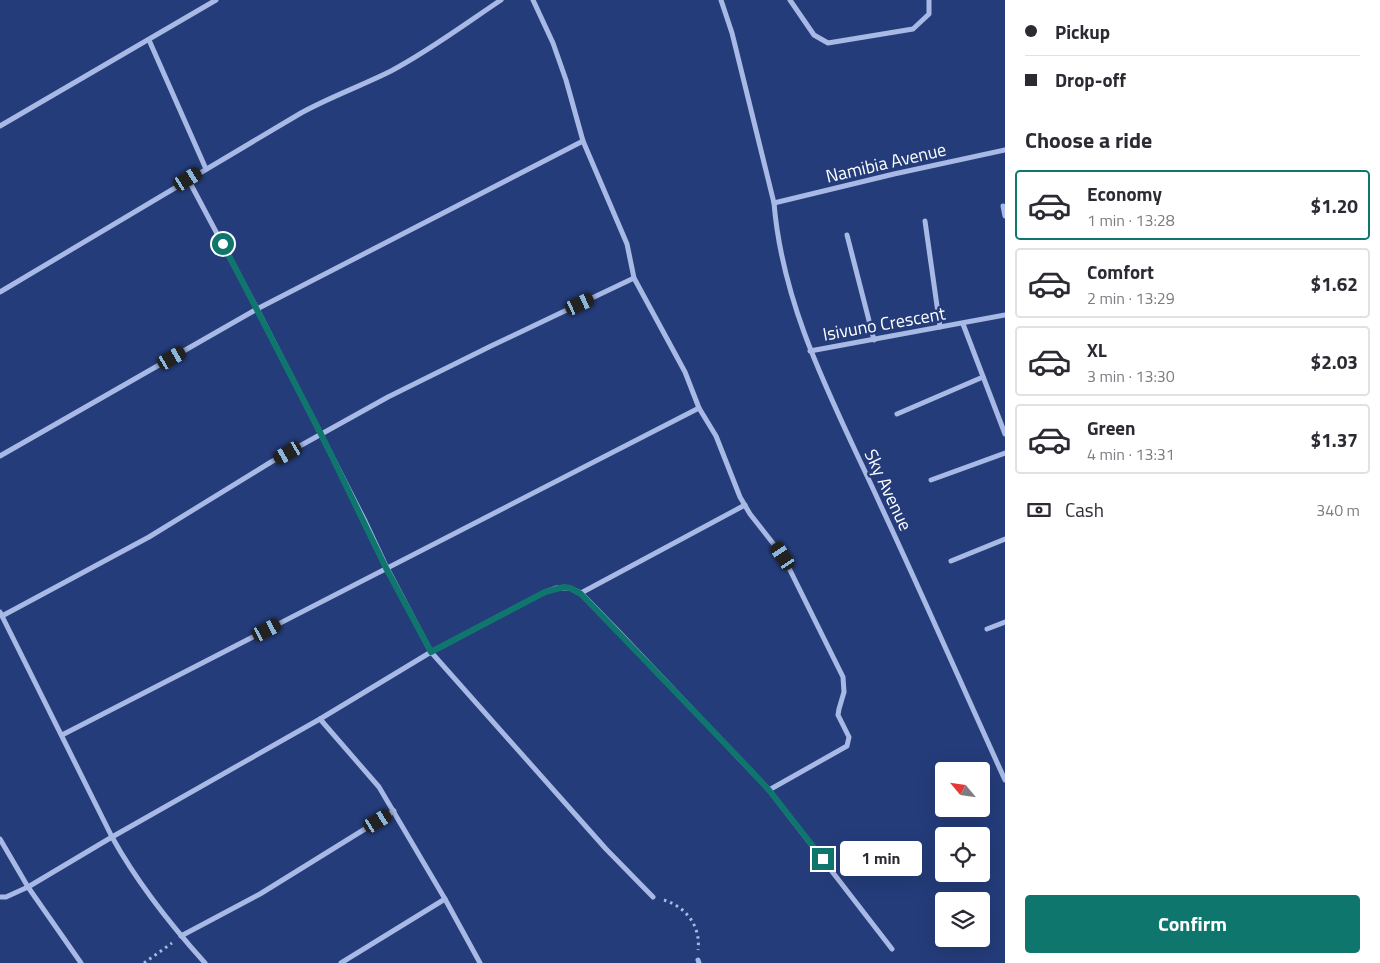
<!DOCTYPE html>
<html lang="en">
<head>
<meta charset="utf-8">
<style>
  body { margin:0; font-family:"Titillium Web",sans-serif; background:#f7f7f7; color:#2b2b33; height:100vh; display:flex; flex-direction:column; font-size:19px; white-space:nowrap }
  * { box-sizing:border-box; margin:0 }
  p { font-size:16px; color:#7c7c81 }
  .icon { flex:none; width:28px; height:28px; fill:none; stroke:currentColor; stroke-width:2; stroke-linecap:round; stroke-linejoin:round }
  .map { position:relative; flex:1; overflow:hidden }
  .details { display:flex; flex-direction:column; background:#fff; width:375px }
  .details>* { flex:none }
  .banner { display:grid; align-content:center; height:110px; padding:0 20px; background:#fff }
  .needle { width:32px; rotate:299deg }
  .controls { position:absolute; left:935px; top:762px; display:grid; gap:10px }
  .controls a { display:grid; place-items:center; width:55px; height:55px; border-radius:5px; background:#fff; box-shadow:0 5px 20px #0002; font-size:25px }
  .end { position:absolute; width:22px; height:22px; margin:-11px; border:6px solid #0f766e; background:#fff; box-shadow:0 0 0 2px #fff }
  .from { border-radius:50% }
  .bubble { position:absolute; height:35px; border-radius:5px; background:#fff; box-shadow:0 5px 20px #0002; font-size:16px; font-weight:700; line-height:35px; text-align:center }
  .car { position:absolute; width:15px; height:30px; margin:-15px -8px; border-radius:6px; box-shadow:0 0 4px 1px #0007; background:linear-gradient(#222 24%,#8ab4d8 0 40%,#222 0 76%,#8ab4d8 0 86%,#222 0) }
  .banner b { display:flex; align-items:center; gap:18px; height:48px; font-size:19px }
  .banner b+b { border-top:1px solid #e1e1e2 }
  .banner i { width:12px; height:12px; background:#2b2b33 }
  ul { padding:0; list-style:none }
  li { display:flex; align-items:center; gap:15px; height:70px; margin:0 10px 8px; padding:0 10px; border:2px solid #e1e1e2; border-radius:5px }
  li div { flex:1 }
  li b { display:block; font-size:19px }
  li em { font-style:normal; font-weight:700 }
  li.on { border-color:#0f766e }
  li>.icon { width:45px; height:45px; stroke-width:1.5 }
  h2 { padding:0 20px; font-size:22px; line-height:60px }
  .pay { display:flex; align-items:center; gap:12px; height:55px; padding:0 20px; font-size:19px }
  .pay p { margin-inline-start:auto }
  .primary-button { display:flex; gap:10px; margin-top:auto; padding:10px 20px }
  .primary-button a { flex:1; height:58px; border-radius:5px; background:#0f766e; color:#fff; font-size:20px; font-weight:700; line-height:58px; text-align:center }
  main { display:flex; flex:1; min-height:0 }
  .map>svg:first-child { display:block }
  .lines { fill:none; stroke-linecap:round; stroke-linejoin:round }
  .path { stroke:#a7b9e4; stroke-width:3; stroke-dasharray:2.5 4; stroke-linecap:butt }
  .minor { stroke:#a7b9e4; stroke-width:5 }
  .route { stroke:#0f766e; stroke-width:6 }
  .labels { text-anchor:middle; stroke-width:5; stroke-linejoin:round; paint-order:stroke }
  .street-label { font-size:18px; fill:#fff; stroke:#243c7a }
</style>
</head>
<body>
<main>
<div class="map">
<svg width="1005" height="963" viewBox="0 0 1005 963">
  <rect width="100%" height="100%" fill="#243c7a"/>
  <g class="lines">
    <g class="path">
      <path d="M664,900C686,907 701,926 698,950"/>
      <polyline points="144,963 172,943"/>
    </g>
    <g class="minor">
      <polyline points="533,0 553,43 566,80 583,141 627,244 634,278 685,372 699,408 716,436 740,497 750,514 783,556 843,677 844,692 839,709 838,715 849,737 847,746 769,790"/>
      <path d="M721,0L732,33L774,203C783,312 836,407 880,504C923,596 963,688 1005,780"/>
      <polyline points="790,0 814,35 828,43 913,29 929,14 929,0"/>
      <polyline points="149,40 206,169"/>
      <polyline points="0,126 216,0"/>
      <polyline points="188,179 257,309 365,521 387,568 431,652 606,849 653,897"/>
      <polyline points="774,203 894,174 1005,150"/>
      <polyline points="1003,206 1005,216"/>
      <polyline points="925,221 940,327"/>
      <polyline points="847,235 874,340"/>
      <path d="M0,292L301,113C330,97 361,86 391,71C429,51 465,24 501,0"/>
      <polyline points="963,324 1005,434"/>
      <polyline points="810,351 1005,315"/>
      <polyline points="897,414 983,377"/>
      <polyline points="0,456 257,309 583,141"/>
      <polyline points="931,480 1005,453"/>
      <polyline points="951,561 1005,539"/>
      <polyline points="581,593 745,505"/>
      <path d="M0,612L112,837C138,884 169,923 205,963"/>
      <polyline points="2,616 149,537 271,462 388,397 491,346 634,278"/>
      <polyline points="987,629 1005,622"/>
      <polyline points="320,719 379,787 445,899 480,963"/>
      <polyline points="62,735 699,408"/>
      <polyline points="0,839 28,887 81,963"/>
      <polyline points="0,897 6,897 28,887 112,837 320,719 431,652 545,592 556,588 570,588 581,593 619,632 769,790 892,949"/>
      <polyline points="181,936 260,894 394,811"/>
      <polyline points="698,960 699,963"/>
      <polyline points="341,963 445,899"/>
    </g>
  </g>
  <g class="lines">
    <polyline class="route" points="223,244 321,434 386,568 431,652 545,592 564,587 570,588 581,594 740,759 769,790 823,859"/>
  </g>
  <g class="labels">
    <g class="street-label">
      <text transform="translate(886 163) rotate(-13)" y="6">Namibia Avenue</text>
      <text transform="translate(884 324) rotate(-10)" y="6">Isivuno Crescent</text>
      <text transform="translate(888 490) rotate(65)" y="6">Sky Avenue</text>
    </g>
  </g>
</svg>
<div class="controls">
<a><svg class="needle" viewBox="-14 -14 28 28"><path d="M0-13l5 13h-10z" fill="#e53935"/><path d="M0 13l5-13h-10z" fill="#7c7c81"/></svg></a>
<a><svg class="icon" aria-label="locate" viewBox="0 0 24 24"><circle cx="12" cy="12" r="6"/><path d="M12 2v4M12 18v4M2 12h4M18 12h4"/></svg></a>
<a><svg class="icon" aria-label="layers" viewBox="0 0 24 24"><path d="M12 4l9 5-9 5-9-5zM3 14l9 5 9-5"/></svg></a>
</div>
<i class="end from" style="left:223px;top:244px"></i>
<i class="end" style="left:823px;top:859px"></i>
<div class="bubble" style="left:840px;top:841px;width:82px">1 min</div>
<i class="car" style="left:188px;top:179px;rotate:59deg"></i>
<i class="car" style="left:580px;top:304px;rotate:65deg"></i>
<i class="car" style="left:172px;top:358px;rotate:60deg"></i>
<i class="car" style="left:288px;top:453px;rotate:240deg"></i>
<i class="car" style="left:783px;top:556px;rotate:326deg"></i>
<i class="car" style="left:267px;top:630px;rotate:63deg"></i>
<i class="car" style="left:378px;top:821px;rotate:59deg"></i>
</div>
<section class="details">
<div class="banner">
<b><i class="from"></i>Pickup</b>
<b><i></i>Drop-off</b>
</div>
<h2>Choose a ride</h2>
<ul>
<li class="on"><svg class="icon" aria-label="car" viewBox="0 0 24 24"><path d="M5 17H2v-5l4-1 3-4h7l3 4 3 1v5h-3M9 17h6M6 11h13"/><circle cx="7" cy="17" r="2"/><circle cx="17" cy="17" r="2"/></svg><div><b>Economy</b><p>1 min · 13:28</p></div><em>$1.20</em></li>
<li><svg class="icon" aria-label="car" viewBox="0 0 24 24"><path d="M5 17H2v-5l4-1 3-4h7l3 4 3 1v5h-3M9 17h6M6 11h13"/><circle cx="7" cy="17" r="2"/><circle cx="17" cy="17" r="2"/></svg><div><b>Comfort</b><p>2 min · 13:29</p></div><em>$1.62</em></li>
<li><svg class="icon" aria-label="car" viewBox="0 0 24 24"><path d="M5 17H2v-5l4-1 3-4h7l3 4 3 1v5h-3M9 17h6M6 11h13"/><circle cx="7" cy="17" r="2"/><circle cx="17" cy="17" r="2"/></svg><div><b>XL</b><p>3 min · 13:30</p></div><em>$2.03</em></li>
<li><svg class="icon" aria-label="car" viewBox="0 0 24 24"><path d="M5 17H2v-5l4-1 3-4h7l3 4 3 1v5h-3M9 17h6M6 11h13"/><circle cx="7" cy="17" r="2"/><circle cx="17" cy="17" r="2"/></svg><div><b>Green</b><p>4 min · 13:31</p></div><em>$1.37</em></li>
</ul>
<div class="pay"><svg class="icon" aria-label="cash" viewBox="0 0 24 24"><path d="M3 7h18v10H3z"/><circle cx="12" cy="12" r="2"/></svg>Cash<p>340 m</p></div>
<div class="primary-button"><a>Confirm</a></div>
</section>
</main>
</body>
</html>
